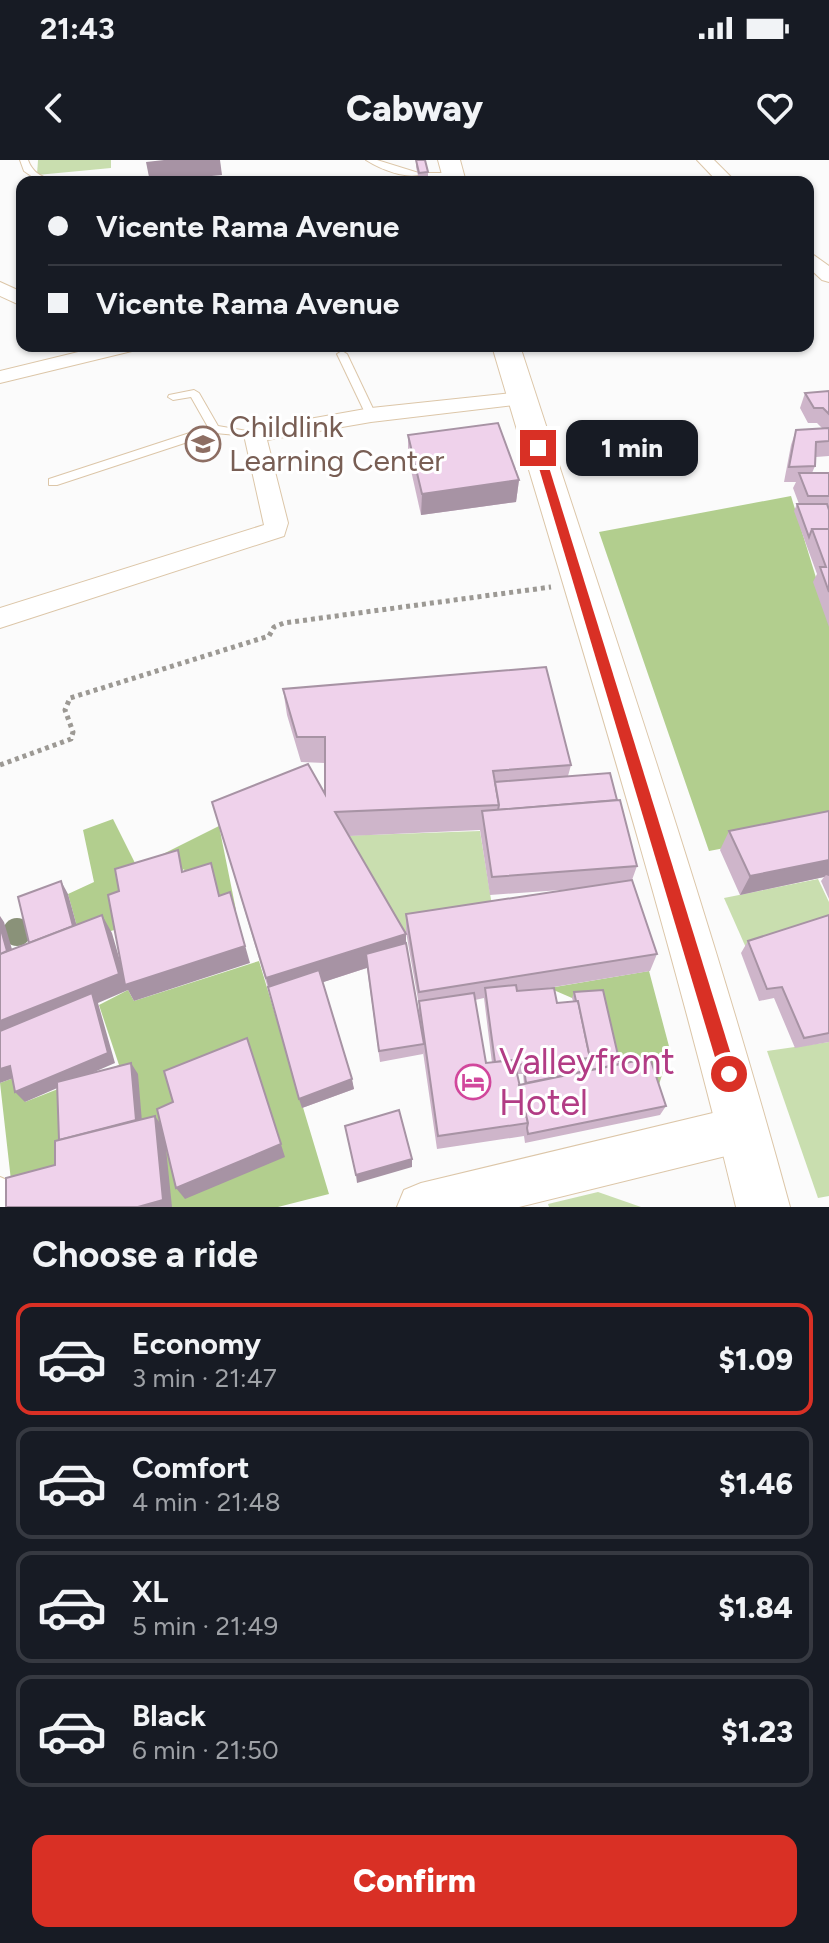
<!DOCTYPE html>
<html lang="en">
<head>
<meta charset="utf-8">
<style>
  body { margin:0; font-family:Figtree,sans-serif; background:#20242c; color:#f1f3f6; height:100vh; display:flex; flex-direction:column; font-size:30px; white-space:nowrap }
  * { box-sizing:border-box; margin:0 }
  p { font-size:26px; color:#9ea1a6 }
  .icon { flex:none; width:44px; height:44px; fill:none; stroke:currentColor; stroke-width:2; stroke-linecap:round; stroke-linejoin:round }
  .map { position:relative; height:1047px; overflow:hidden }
  .details { display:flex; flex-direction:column; background:#171b24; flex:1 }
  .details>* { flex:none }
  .guide { position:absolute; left:16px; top:16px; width:798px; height:176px; border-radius:16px; box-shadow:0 2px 6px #0004; display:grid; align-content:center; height:176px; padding:0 32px; background:#171b24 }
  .end { position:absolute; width:36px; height:36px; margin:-18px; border:10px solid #d93025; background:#fff; box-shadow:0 0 0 4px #fff }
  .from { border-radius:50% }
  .bubble { position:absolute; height:56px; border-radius:16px; background:#171b24; box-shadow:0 2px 6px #0004; font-size:26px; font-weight:800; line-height:56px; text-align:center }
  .guide b { display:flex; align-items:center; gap:28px; height:76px; font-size:30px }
  .guide b+b { border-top:2px solid #363941 }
  .guide i { width:20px; height:20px; background:#f1f3f6 }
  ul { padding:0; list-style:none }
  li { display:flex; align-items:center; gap:24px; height:112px; margin:0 16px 12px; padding:0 16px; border:4px solid #363941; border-radius:16px }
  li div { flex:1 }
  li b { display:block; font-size:30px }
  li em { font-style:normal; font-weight:800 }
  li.current { border-color:#d93025 }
  li>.icon { width:72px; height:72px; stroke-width:1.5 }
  h2 { padding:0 32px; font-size:36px; line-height:96px }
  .action { display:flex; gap:16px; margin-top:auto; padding:16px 32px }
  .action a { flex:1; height:92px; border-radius:16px; background:#d93025; color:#fff; font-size:32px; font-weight:800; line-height:92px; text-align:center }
  .status { display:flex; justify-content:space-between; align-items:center; height:56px; padding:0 40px; background:#171b24; direction:ltr }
  .status svg { height:22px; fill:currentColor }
  header { display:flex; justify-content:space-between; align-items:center; height:104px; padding:0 32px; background:#171b24; font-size:36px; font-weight:800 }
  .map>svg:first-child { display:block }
  .green { fill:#c9deaf }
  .forest { fill:#b2ce8e }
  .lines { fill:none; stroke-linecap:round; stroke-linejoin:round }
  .service-casing { stroke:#dcc6a8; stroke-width:2 }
  .minor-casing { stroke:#dcc6a8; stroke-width:2 }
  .tertiary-casing { stroke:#dcc6a8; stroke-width:2 }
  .secondary-casing { stroke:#dcc6a8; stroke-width:2 }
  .path { stroke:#9c9994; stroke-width:5; stroke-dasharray:4 4; stroke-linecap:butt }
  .service { fill:#fff; fill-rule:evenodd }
  .minor { fill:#fff; fill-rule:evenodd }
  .tertiary { fill:#fff; fill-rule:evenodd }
  .secondary { fill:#fff; fill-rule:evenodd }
  .tree { fill:#8a9279 }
  .wall { fill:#ceb5ca; fill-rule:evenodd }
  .shaded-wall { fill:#a793a4 }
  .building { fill:#efd2eb; stroke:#a793a4; stroke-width:2 }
  .route { fill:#d93025 }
  .labels { text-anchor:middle; stroke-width:6; stroke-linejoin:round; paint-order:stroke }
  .education-label { font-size:30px; fill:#785e54; stroke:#fff; text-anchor:start }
  .near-hotel-label { font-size:36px; fill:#b23c85; stroke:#fff; text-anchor:start }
</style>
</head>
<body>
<div class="status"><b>21:43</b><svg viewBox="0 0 49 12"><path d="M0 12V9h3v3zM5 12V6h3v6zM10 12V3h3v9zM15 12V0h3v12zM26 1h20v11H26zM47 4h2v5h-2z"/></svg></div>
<header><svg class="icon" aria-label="back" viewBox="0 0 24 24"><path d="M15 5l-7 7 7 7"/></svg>Cabway<svg class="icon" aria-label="heart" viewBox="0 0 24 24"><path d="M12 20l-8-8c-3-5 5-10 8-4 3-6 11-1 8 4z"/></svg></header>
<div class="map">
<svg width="829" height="1047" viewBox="0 0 829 1047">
  <rect width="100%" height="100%" fill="#fbfbfb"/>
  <g class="green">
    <polygon points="38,0 111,0 111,8 37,15"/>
    <polygon points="480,671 494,758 406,772 392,772 338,676"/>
    <polygon points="818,719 829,742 829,765 747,790 724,738"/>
    <polygon points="829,882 829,1036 818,1038 767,891"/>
    <polygon points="598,1032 641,1047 549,1047 548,1044"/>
  </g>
  <g class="forest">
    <polygon points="791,336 829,460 829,668 709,691 599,372"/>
    <polygon points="113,659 137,707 219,666 236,750 189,730 184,709 120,768 81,781 68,734 94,722 83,670"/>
    <polygon points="259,801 329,1034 278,1047 14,1047 0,923 19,916 25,942 119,905 99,845 128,830 134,841"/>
    <polygon points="649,811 670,890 654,940 618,914 601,836 572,838 549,828"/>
  </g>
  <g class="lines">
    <g class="service-casing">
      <g id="service">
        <path d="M20,0H28C38,28 73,20 97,18L101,21L40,22L24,11Z"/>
        <path d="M366,0H377L422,14C407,20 380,9 366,0Z"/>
        <path d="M424,13H452L456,15C449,19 430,19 423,15Z"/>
        <polygon points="342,191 347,194 376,255 375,257 371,258 366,255 337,194"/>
        <polygon points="194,230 199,233 218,266 259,273 259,277 215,273 57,325 49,325 49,319 208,267 191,237 173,240 168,237 169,235"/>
      </g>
    </g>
    <g class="minor-casing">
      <g id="minor">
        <polygon points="697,0 714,0 736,22 718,22"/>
        <polygon points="808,91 829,106 829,122 822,120 808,107"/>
        <polygon points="0,122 22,132 22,146 0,136"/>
        <polygon points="103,186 139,186 136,190 0,223 0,211"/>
        <polygon points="523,232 531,233 534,238 531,243 371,262 267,280 288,363 284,376 0,468 0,448 264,365 244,275 247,270 371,248"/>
        <polygon points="0,1017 14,1023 22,1047 0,1047"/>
      </g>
    </g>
    <g class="tertiary-casing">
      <polygon id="tertiary" points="742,946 758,953 765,969 758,985 742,992 519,1047 397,1047 404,1030 421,1023"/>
    </g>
    <g class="secondary-casing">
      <g id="secondary">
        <polygon points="438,0 460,0 466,22 444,22"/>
        <path d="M492,186H520C613,472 711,757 790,1047H736C666,757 577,472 492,186Z"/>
      </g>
    </g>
    <polyline class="path" points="0,605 71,579 73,572 65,550 70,538 269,476 274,467 284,463 551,427"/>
    <use href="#service" class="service"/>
    <use href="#minor" class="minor"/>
    <use href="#tertiary" class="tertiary"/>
    <use href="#secondary" class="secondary"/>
  </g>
  <circle class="tree" cx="17" cy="772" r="14"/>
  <g class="wall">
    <polygon points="416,0 428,12 428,20 419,20 416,7"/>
    <polygon points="829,231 829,296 816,297 815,306 812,313 829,313 829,467 813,422 817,414 794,351 797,344 799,344 793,328 796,322 784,322 791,285 796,270 822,268 817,263 808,263 800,248 805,233"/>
    <polygon points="408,275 519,320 516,342 421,355 408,297"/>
    <path d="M283,529L571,605L568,616L617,640L637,706L632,720L657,794L650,811L536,830L557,843L573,841L572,838L574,832L620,904L666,946L660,955L525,983L524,976L437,989L423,892V894L380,902L367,808L323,822L354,929L302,948L270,835L212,642L325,634V603L301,602L287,555ZM480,670L490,735L575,729L406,754V772L419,845V855L406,783V774L349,676ZM484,838L492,903H486L475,840ZM517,914H523L524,924L519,925Z"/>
    <polygon points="829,651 829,739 821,721 824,717 740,735 720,690 729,671"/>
    <polygon points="829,755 829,882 795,888 774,838 759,841 741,793 748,781"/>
  </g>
  <g class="shaded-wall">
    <polygon points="164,0 220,0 222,15 150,22 146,2"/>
    <polygon points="519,320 516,342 421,355 422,334"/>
    <polygon points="829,700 829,716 826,715 824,717 740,735 750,716"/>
    <polygon points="61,721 68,734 81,781 74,769"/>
    <polygon points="230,732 250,803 134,841 128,830 98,843 115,903 25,942 15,932 108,893 0,882 0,861 102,755 112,773 127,825"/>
    <polygon points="0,756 4,762 16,803 7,791 0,766"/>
    <polygon points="406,774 406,795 272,839 266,818"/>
    <polygon points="247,878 285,997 185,1039 176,1028"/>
    <polygon points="131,903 138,914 143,974 59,985"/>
    <polygon points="10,906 19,916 0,923 0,909"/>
    <polygon points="352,919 354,929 302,948 299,939"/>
    <polygon points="155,956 164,969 172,1047 138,1047"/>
    <polygon points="412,999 412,1007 357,1023 356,1015"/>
  </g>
  <g class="building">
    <polygon points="416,0 425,0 428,12 419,13"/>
    <polygon points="829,231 829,254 823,248 814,248 805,233"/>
    <polygon points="498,263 519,320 422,334 408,275"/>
    <polygon points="829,268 829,281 816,282 815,306 789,307 796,270"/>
    <polygon points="799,313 829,313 829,336 808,336"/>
    <polygon points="797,344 827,344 829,350 829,369 812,369 809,377"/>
    <polygon points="812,369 829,369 829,432 820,407 826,407"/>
    <polygon points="546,507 571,605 493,611 499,645 335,652 406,774 266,818 212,642 308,604 325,634 325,577 297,577 283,529"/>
    <polygon points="610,613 617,640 498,650 499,645 495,622"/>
    <polygon points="620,640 637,706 492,717 482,651"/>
    <polygon points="829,651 829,700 750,716 729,671"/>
    <polygon points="178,690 182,712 211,703 219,736 230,732 245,786 125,825 108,735 119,731 115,709"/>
    <polygon points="632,720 657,794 419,832 406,754"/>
    <polygon points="61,721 73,766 29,783 18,737"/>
    <polygon points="102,755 119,814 0,861 0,794"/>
    <polygon points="829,755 829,873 804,878 782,827 767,829 748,781"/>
    <polygon points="0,766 7,791 0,794"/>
    <polygon points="406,783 424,884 379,891 366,794"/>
    <polygon points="319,810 352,919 299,939 268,827"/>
    <polygon points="516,825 517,831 554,828 557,843 578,841 590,898 515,905 514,900 495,902 485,828"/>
    <polygon points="603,830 620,904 526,923 524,909 588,903 590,898 578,841 576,841 574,832"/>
    <polygon points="92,833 108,893 15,932 10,906 0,909 0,871"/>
    <polygon points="474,833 486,903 514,900 528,963 438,976 419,841"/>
    <polygon points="247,878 281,984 176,1028 157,949 173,942 164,911"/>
    <polygon points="650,898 666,946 528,974 527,968 528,963 519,925"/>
    <polygon points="131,903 136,960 59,980 57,922"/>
    <polygon points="399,950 412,999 356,1015 345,966"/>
    <polygon points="155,956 163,1040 138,1047 6,1047 6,1018 55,1005 55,981"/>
  </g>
  <polygon class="route" points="538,285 543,288 737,914 735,920 729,923 723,920 720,914 533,288"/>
  <defs>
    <g id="school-ring" transform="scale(1.8)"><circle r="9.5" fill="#fff" stroke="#8d6e63" stroke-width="1.5"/><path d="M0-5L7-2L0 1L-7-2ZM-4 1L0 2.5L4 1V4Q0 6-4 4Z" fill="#8d6e63"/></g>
    <g id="hotel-ring" transform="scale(1.8)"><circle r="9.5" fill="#fff" stroke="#d1479c" stroke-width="1.5"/><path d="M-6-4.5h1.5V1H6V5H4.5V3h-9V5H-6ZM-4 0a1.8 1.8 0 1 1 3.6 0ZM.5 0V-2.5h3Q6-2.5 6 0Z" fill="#d1479c"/></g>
  </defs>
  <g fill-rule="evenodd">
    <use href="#school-ring" x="203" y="284"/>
    <use href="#hotel-ring" x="473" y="922"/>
  </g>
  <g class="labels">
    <g class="education-label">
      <text x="229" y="277">Childlink<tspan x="229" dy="34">Learning Center</tspan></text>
    </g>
    <g class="near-hotel-label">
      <text x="499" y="914">Valleyfront<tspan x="499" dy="41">Hotel</tspan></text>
    </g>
  </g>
</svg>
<i class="end from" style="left:729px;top:914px"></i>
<i class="end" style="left:538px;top:288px"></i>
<div class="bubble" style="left:566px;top:260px;width:132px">1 min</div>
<div class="guide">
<b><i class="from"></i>Vicente Rama Avenue</b>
<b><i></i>Vicente Rama Avenue</b>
</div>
</div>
<section class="details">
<h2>Choose a ride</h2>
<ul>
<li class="current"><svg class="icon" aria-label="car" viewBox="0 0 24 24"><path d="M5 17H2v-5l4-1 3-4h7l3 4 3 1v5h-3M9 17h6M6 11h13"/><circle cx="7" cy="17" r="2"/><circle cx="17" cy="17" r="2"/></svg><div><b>Economy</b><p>3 min · 21:47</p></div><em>$1.09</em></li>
<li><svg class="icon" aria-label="car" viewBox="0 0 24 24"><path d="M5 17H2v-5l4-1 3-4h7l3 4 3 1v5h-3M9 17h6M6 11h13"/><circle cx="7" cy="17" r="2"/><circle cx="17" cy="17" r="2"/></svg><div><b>Comfort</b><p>4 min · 21:48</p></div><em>$1.46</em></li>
<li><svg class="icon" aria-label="car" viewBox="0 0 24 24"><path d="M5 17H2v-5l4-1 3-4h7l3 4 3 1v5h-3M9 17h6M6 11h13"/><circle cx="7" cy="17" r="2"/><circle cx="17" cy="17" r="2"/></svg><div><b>XL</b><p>5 min · 21:49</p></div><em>$1.84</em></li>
<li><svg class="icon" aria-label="car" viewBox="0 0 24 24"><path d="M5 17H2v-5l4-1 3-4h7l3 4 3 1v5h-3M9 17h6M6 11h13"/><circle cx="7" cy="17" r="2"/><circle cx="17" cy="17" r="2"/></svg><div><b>Black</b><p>6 min · 21:50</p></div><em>$1.23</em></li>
</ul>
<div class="action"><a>Confirm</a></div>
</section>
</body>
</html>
